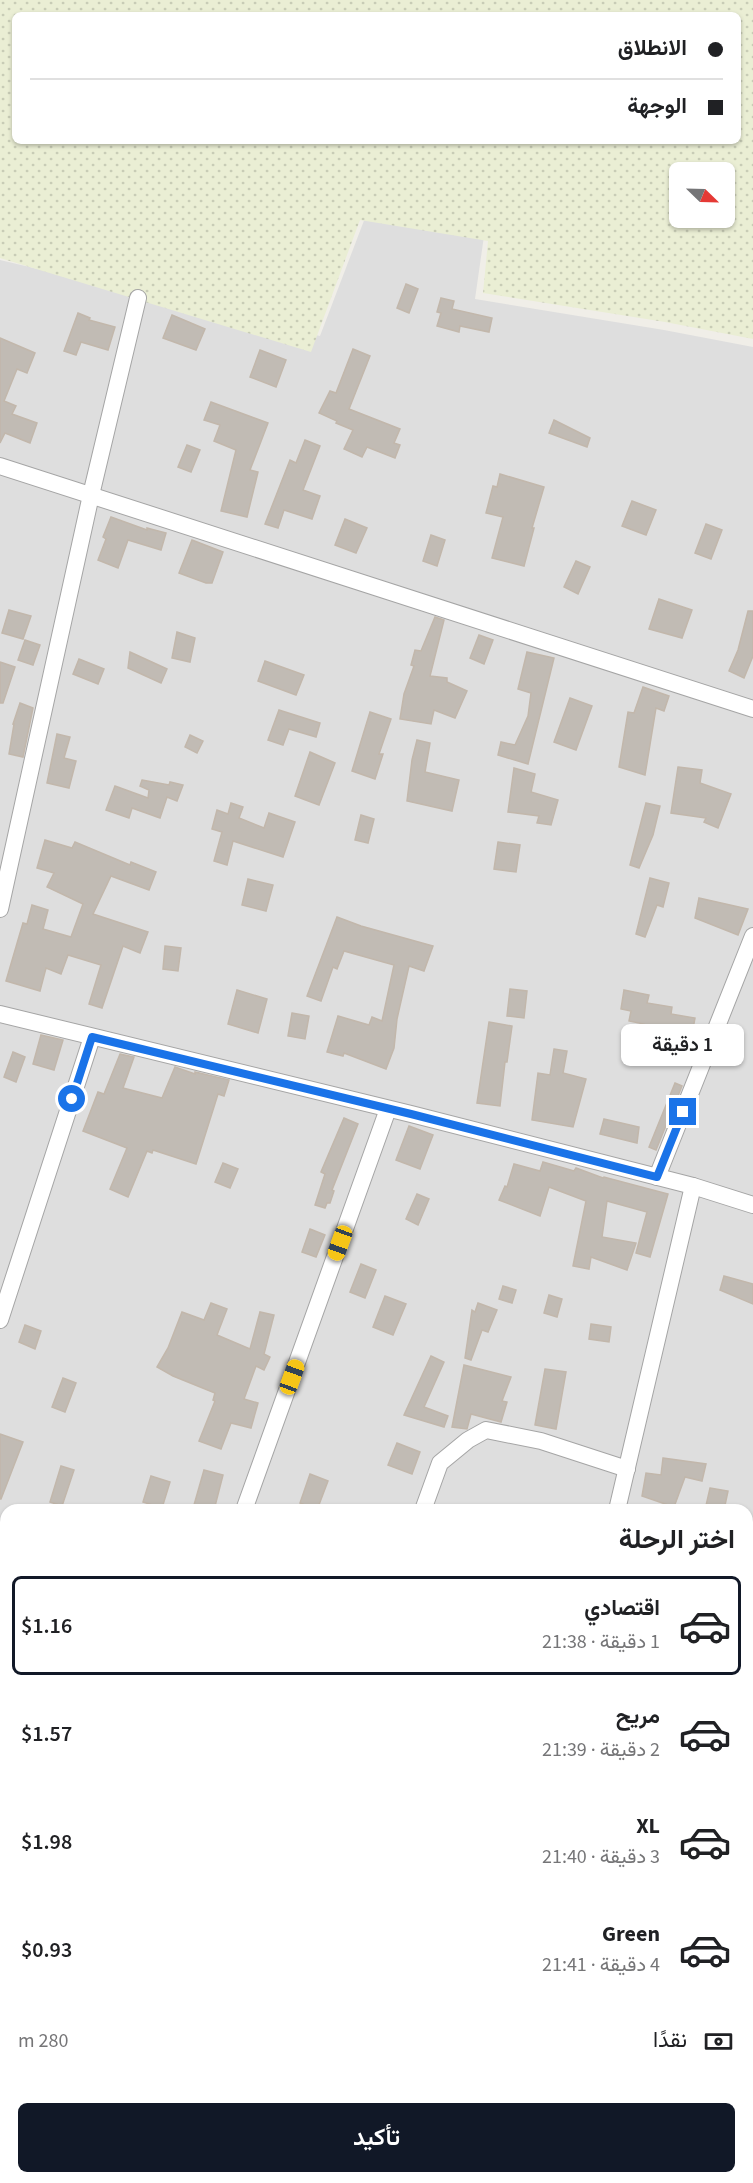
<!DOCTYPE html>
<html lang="ar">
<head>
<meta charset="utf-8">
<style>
  body { margin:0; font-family:"Source Sans 3",Vazirmatn,sans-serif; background:#f2f2f2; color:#202124; direction:rtl; height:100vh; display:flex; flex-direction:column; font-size:22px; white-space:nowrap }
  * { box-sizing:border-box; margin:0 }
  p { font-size:20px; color:#757577 }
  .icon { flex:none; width:33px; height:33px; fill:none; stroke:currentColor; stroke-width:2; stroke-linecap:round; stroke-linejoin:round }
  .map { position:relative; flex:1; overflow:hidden; direction:ltr }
  .drawer { position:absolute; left:0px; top:1504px; width:753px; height:680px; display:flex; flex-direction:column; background:#fff; border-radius:18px 18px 0 0; box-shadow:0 2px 4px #0004; direction:rtl }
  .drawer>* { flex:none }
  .top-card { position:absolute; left:12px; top:12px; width:729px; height:132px; border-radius:9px; box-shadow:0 2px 4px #0004; direction:rtl; display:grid; align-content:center; height:132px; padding:0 18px; background:#fff }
  .needle { width:39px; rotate:113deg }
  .buttons { position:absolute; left:669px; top:162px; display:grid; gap:12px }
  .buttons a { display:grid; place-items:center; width:66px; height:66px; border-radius:9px; background:#fff; box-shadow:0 2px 4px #0004; font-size:30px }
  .end { position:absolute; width:27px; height:27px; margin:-14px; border:8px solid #1a73e8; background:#fff; box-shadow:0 0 0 3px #fff }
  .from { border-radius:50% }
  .bubble { position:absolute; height:42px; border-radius:9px; background:#fff; box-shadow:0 2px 4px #0004; font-size:20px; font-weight:600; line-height:42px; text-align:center; direction:rtl }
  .car { position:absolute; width:18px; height:36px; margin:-18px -9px; border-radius:8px; box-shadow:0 0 4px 2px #0007; background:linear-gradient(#f5c518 24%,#345 0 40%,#f5c518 0 76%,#345 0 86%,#f5c518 0) }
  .top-card b { display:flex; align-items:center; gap:21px; height:57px; font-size:22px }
  .top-card b+b { border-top:2px solid #e0e0e0 }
  .top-card i { width:15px; height:15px; background:#202124 }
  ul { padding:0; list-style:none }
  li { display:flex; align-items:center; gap:18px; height:99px; margin:0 12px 9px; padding:0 6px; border:3px solid transparent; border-radius:9px }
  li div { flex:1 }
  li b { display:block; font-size:22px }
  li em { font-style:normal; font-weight:600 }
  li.current { border-color:#111827 }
  li>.icon { width:54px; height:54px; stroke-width:1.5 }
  h2 { padding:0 18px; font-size:27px; line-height:72px }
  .pay { display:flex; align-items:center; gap:15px; height:66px; padding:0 18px; font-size:22px }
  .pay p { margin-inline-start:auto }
  .button { display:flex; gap:12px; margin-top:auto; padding:12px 18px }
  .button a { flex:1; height:69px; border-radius:9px; background:#111827; color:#fff; font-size:24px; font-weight:600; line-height:69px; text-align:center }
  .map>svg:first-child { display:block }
  .residential { fill:#dedede; fill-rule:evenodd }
  .farmland { fill:url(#farmland-dots); fill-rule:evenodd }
  .building { fill:#c1bbb4; stroke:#c2b7ab; stroke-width:1.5 }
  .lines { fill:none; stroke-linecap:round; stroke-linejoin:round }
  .minor-casing { stroke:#a5a5a5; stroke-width:18 }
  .minor { stroke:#fff; stroke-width:16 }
  .route { stroke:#1a73e8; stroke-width:8 }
</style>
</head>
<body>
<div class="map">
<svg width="753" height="2183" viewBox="0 0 753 2183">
  <defs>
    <pattern id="farmland-dots" width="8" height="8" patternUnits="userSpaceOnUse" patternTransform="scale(1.5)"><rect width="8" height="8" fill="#eaeed4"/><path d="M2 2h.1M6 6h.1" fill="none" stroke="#c8ccb6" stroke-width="1.8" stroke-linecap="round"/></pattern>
  </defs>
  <rect width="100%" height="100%" fill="#f0eee8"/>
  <path class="residential" d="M365,218L484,236L475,299L664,330L753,347V2183H0V260L320,336ZM6,1510H747V2178H6Z"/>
  <path class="farmland" d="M0,0H753V339L665,322L483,293L488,241L360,220L311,352L0,258ZM15,15H738V141H15ZM680,172H724V218H680Z"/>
  <g class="building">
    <polygon points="406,284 418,289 409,313 397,308"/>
    <polygon points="441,298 454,301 452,309 492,318 489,332 460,326 459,332 437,326 441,313 437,312"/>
    <polygon points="78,313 90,318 89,320 115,327 108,350 81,342 76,355 64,351"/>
    <polygon points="172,315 205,329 196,350 163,338"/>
    <polygon points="0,338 35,353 27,373 17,369 4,401 16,406 12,414 37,423 30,443 5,433 0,443"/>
    <polygon points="353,349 370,356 349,409 400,429 394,443 400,445 395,458 367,447 362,457 344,449 353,430 336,423 337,421 319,413 330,391 336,393"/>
    <polygon points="260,350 286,360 276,387 250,377"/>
    <polygon points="211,402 268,423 250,470 258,472 247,517 221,511 236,450 214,441 220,425 204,420"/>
    <polygon points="554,420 590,438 587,447 549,433"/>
    <polygon points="305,440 320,446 303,490 320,496 312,519 284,510 278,528 265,524 290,460 296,463"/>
    <polygon points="187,445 200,450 191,472 178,467"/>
    <polygon points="500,474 544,487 532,528 534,528 524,566 492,558 503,517 486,513 493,486 497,487"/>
    <polygon points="632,501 656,510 646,535 622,526"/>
    <polygon points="111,517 147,530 147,528 166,533 161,550 128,540 118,568 98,560 106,539 103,537"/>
    <polygon points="345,519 367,528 356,553 335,545"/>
    <polygon points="706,524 722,530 711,559 695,553"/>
    <polygon points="431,535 445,540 437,566 423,561"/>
    <polygon points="192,540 223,552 212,583 206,583 179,573"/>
    <polygon points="576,561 590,567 578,594 564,587"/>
    <polygon points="659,599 692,610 682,638 649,629"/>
    <polygon points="9,610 31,616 23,639 2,633"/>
    <polygon points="748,611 753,611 753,656 744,678 729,671 738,650"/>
    <polygon points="435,617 444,620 430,676 447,678 447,682 467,691 455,718 434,710 431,724 400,719 404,694 414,666 411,665 415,650 421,651"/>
    <polygon points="177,632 195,638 190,662 172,658"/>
    <polygon points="479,635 493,640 484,664 470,658"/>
    <polygon points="25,640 40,645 33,665 18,660"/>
    <polygon points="130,652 167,669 161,683 128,668"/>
    <polygon points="527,652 554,658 528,764 498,755 501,742 515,745 528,716 531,693 518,689"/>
    <polygon points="79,659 104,669 98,684 73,674"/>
    <polygon points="265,661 304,675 296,695 258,681"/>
    <polygon points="0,662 15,667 3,703 0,703"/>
    <polygon points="643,687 669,696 664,711 656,708 645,775 619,767 628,712 634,713"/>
    <polygon points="570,698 592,706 576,750 554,742"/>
    <polygon points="20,703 33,708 23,757 9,754 14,724 13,724"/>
    <polygon points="279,710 320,723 316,737 289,729 283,745 268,740"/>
    <polygon points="370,712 391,719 379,754 383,754 375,779 352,771"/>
    <polygon points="57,734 70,737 64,758 76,761 69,788 47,783"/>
    <polygon points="190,735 203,741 197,753 185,747"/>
    <polygon points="417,740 430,743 425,772 459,780 452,811 407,801 412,760"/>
    <polygon points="310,752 335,763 319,805 295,796"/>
    <polygon points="678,767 702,770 700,783 731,794 718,828 704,822 706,818 671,813"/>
    <polygon points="514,768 535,774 531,792 558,800 551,825 537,823 539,816 508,812"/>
    <polygon points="142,780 169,785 170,782 183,785 177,801 167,797 160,818 132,808 129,818 106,810 115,786 148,798 149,790 140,786"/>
    <polygon points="231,803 243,807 239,818 264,828 269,813 295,822 283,857 233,841 227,865 214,861 222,832 212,829 217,810 228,814"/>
    <polygon points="646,803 660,806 653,835 639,868 630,865"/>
    <polygon points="361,815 374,819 368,843 355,840"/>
    <polygon points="45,840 72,848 75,842 130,865 131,862 156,872 149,890 111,876 93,914 148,932 140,953 123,946 102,1008 89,1004 101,965 68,955 61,974 46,968 40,991 6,981 23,923 27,924 32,905 48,910 43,929 71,937 83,904 47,887 54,873 37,868"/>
    <polygon points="498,842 520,845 516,872 494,869"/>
    <polygon points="650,878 669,883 663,907 657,905 645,937 636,934"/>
    <polygon points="248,879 273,885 266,911 242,905"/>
    <polygon points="699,898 748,909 738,935 695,918"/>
    <polygon points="337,917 361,926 433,946 424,971 409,966 397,1019 394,1048 386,1069 344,1053 343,1056 327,1052 338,1016 369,1025 372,1017 382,1021 394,965 344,951 337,969 333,967 321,1001 307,996"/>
    <polygon points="165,946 181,948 178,971 163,969"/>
    <polygon points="510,989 527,991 524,1018 507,1016"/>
    <polygon points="237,990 267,999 258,1033 228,1024"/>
    <polygon points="624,990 649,995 647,1003 672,1007 671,1014 695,1018 692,1034 643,1027 644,1024 629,1021 631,1011 621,1009"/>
    <polygon points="292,1013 309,1016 305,1039 288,1036"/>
    <polygon points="489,1022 512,1026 507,1062 505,1062 500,1106 477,1103"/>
    <polygon points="41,1035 63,1040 54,1070 33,1064"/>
    <polygon points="554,1049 567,1051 563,1073 586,1079 573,1127 532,1120 538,1073 550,1075"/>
    <polygon points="13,1052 25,1057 16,1082 4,1077"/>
    <polygon points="120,1054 134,1057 123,1088 162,1098 175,1067 195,1074 195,1072 229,1080 224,1096 218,1094 196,1164 153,1150 152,1153 147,1151 128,1197 110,1189 127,1148 83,1131 98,1092 104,1094"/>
    <polygon points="675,1083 682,1086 656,1150 649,1147"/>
    <polygon points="344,1118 358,1124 332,1190 334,1191 330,1203 327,1203 325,1208 315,1205 325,1174 321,1172"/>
    <polygon points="604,1119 639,1127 637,1143 600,1134"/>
    <polygon points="409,1126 433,1135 420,1169 396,1160"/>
    <polygon points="543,1162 574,1171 576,1168 603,1178 604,1177 668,1194 650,1257 636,1253 647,1212 607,1201 602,1237 636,1243 627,1270 591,1257 589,1269 573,1266 586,1201 549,1187 540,1216 499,1200 505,1186 507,1187 514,1164 540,1171"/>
    <polygon points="223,1163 238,1169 230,1188 215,1182"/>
    <polygon points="417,1194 429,1199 418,1225 406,1219"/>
    <polygon points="310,1229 325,1235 316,1257 302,1252"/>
    <polygon points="361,1264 376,1270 365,1298 350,1292"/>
    <polygon points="724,1276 753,1284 753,1304 720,1290"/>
    <polygon points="503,1286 516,1290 512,1303 499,1299"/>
    <polygon points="549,1295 562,1299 557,1317 544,1313"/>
    <polygon points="385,1296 406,1304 393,1335 373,1327"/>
    <polygon points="211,1303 227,1309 217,1335 250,1349 260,1312 274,1315 264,1354 270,1357 264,1370 256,1366 244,1399 258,1403 251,1428 231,1423 221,1449 199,1441 215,1401 213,1400 215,1393 173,1376 157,1367 168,1348 182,1312 204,1320"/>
    <polygon points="478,1303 497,1310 488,1332 482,1330 471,1360 465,1358 472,1310 475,1312"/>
    <polygon points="591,1324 611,1327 609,1342 589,1339"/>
    <polygon points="25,1325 41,1331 35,1349 19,1342"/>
    <polygon points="431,1356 444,1362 424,1407 448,1416 444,1427 404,1415"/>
    <polygon points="464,1365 511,1377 502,1401 507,1402 501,1422 471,1414 467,1429 452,1427"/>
    <polygon points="545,1369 566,1372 556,1429 535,1425"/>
    <polygon points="63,1378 76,1383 65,1412 52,1407"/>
    <polygon points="0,1434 23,1442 1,1499 0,1499"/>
    <polygon points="397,1443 420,1452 412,1474 388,1465"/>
    <polygon points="663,1458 706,1464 702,1481 685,1477 674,1507 642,1496 646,1473 661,1475"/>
    <polygon points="61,1466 74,1470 62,1506 50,1502"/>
    <polygon points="204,1470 223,1475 214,1510 194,1505"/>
    <polygon points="310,1474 328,1481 317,1510 302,1510 303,1504 300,1503"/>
    <polygon points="151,1476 170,1482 162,1508 143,1502"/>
    <polygon points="710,1488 728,1491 724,1510 705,1510"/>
  </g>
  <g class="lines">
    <g class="minor-casing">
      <g id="minor">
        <polyline points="0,466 753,709"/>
        <polyline points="0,909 91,495 138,298"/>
        <polyline points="0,1014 411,1114 693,1186 753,1205"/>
        <polyline points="657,1177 753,936"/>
        <polyline points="0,1320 92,1037"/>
        <polyline points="244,1510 388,1109"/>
        <polyline points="423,1510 440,1463 468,1440 486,1430 541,1441 627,1469"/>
        <polyline points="617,1510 693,1186"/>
        <polyline points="0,1695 6,1697"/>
        <polyline points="747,1709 753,1710"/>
        <polyline points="747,1818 753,1818"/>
        <polyline points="0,1897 6,1877"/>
        <polyline points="747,2081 753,2082"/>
        <polyline points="0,2117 6,2118"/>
        <polyline points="257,2178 278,2183"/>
        <polyline points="505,2183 507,2178"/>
        <polyline points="648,2183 649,2178"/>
      </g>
    </g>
    <use href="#minor" class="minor"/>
  </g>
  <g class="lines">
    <polyline class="route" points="72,1099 92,1037 411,1114 657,1177 683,1112"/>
  </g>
</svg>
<div class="buttons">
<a><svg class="needle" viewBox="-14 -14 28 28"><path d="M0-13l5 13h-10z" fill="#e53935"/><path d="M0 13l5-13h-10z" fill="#757577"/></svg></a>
</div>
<i class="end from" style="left:72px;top:1099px"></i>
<i class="end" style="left:683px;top:1112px"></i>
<div class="bubble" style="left:621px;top:1024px;width:123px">1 دقيقة</div>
<i class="car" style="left:340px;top:1243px;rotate:200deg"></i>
<i class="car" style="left:292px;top:1377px;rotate:20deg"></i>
<div class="top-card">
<b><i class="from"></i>الانطلاق</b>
<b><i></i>الوجهة</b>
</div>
<section class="drawer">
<h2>اختر الرحلة</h2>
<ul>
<li class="current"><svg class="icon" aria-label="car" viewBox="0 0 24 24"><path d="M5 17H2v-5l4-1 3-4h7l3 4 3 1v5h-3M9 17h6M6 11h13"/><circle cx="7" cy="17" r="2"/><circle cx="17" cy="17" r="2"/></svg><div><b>اقتصادي</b><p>1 دقيقة · 21:38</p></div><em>$1.16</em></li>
<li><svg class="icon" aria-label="car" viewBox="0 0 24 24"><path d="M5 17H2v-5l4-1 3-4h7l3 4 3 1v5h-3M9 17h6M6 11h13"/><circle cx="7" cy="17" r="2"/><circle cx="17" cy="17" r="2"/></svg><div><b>مريح</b><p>2 دقيقة · 21:39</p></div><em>$1.57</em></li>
<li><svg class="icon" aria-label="car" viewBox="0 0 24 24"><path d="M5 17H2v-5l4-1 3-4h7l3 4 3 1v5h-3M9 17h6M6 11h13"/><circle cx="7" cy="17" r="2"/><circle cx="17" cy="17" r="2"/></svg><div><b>XL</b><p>3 دقيقة · 21:40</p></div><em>$1.98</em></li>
<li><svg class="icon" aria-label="car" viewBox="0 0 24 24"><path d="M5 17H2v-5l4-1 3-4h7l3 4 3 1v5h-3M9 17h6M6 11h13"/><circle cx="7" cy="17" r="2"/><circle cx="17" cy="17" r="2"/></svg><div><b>Green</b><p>4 دقيقة · 21:41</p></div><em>$0.93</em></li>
</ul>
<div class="pay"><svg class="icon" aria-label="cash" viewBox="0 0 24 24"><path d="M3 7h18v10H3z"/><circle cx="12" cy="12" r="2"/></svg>نقدًا<p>280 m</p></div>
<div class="button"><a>تأكيد</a></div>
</section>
</div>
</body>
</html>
